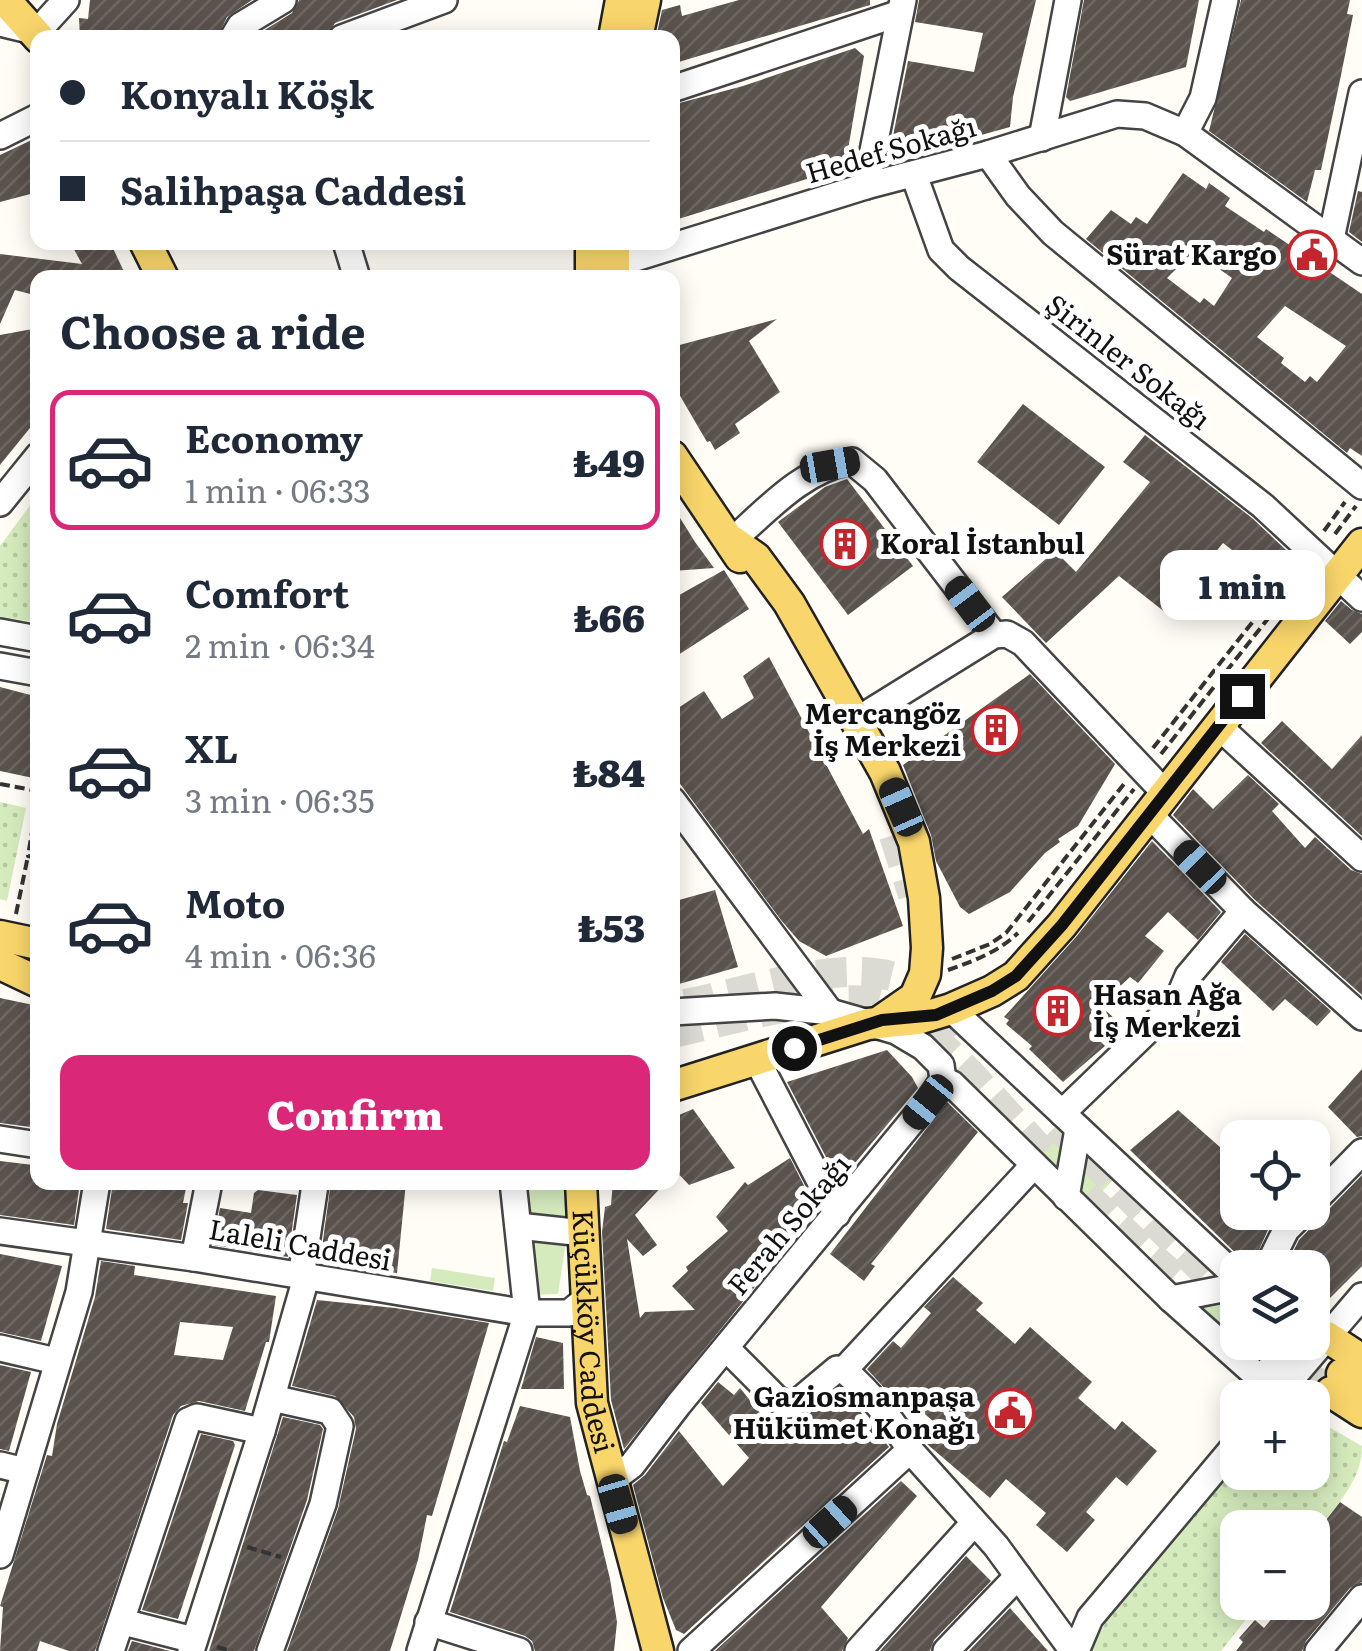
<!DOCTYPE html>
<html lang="en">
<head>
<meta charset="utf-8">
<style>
  body { margin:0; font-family:Literata,serif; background:#f2f2f3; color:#1f2937; height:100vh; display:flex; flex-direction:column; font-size:38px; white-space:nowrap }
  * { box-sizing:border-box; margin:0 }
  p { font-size:32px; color:#747a83 }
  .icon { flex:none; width:55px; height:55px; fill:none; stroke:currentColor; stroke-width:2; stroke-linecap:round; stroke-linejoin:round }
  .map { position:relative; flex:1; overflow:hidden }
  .details { position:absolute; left:30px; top:270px; width:650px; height:920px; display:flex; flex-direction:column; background:#fff; border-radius:20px; box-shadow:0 5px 25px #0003 }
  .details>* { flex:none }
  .guide { position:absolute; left:30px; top:30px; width:650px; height:220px; border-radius:20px; box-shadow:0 5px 25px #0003; display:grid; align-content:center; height:220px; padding:0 30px; background:#fff }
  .tools { position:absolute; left:1220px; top:1120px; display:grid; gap:20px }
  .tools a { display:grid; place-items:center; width:110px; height:110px; border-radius:20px; background:#fff; box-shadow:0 5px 25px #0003; font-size:50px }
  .end { position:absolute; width:45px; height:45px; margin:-22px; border:12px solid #111; background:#fff; box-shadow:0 0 0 5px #fff }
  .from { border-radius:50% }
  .bubble { position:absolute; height:70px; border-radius:20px; background:#fff; box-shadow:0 5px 25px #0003; font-size:32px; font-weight:800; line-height:70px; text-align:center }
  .car { position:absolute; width:30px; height:60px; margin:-30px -15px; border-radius:12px; box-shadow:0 0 8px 2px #0007; background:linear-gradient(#222 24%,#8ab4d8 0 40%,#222 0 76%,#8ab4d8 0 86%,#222 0) }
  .guide b { display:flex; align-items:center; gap:35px; height:95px; font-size:38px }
  .guide b+b { border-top:2px solid #e0e1e3 }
  .guide i { width:25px; height:25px; background:#1f2937 }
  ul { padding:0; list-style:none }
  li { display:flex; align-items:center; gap:30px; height:140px; margin:0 20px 15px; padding:0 10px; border:5px solid transparent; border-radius:20px }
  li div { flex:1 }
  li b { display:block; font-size:38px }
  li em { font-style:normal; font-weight:800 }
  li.on { border-color:#db2777 }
  li>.icon { width:90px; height:90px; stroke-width:1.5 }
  h2 { padding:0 30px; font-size:45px; line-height:120px }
  .action { display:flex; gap:20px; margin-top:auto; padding:20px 30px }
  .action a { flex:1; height:115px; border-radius:20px; background:#db2777; color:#fff; font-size:40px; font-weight:800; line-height:115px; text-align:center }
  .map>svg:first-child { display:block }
  .grass { fill:#d5ebbd }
  .park { fill:url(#park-dots) }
  .building { fill:url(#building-hatch); fill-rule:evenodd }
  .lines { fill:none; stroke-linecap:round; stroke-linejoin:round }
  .major-tunnel { stroke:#dbdad3; stroke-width:30; stroke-dasharray:30 15; stroke-linecap:butt }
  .minor-casing { stroke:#444; stroke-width:30 }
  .major-casing { stroke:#222; stroke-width:35 }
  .path { stroke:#333; stroke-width:4; stroke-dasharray:10 5; stroke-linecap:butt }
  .minor { stroke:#fff; stroke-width:25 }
  .major { stroke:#f9d66b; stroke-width:30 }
  .route { stroke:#111; stroke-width:12 }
  .labels { text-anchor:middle; stroke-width:10; stroke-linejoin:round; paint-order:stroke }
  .street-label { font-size:28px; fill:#111; stroke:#fff }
  .poi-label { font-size:28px; font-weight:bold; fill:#111; stroke:#fff; text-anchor:end }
</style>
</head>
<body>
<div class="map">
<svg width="1362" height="1651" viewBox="0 0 1362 1651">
  <defs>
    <pattern id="park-dots" width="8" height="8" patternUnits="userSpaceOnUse" patternTransform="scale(2.5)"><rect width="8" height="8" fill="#d5ebbd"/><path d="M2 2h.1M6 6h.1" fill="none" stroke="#b6c8a1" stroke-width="1.8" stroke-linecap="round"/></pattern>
    <pattern id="building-hatch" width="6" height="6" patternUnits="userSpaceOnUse" patternTransform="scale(2.5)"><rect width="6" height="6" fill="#5a524d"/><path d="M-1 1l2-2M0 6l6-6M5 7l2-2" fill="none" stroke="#6d6662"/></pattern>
  </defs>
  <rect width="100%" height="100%" fill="#fffdf5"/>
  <g class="grass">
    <polygon points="1057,1126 1068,1139 1062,1181 1032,1151"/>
    <polygon points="1083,1149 1114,1179 1089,1205 1076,1192"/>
    <polygon points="521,1183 569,1183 572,1223 524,1220"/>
    <polygon points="523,1234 566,1241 558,1294 528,1295"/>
    <polygon points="432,1268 495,1278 493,1291 430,1281"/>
    <polygon points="1237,1297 1237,1319 1223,1334 1192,1302"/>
  </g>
  <g class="park">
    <polygon points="37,496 37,622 0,617 0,546"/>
    <polygon points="0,802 26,808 7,901 0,899"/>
    <path d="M1313,1418L1362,1446C1362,1482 1334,1508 1313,1535L1312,1528H1238V1602L1259,1603L1221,1651H1090L1112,1611L1237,1466L1238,1472H1312Z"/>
  </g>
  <g class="building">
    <polygon points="90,0 252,0 227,17 217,38 80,38 79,18 88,19"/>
    <polygon points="299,0 397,0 335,23 326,38 252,38 292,13"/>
    <polygon points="739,0 870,0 870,5 672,64 672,38 656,38 662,10 680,5 682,16"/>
    <polygon points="919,0 1036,0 1013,97 1010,127 888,161 908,61 974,72 983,33 915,22"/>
    <polygon points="1084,0 1199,0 1186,67 1070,101 1066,97"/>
    <polygon points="1241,0 1350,0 1347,14 1353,15 1341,75 1321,170 1315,170 1307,202 1209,131"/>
    <polygon points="855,48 864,56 845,167 672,221 672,105 743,86"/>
    <polygon points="38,137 38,192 0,202 0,155"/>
    <path d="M1183,173L1206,189L1209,183L1230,198L1225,206L1264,232L1266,229L1362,294V456L1350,448L1347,453L1086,239L1111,210L1131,224L1136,217L1147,224ZM1194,251L1232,278L1214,306L1204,298L1200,303L1167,278ZM1285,306L1346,346L1317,382L1310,376L1305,382L1281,363L1284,358L1257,337Z"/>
    <polygon points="1358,191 1362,192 1362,242 1349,232"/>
    <polygon points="70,242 110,242 127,278 38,278 38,296 15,290 0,324 0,254 82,264"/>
    <polygon points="777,319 749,341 780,392 735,424 740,433 715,450 710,441 707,442 672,382 672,347"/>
    <polygon points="38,328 38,418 0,465 0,335"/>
    <polygon points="1023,404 1105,467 1059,525 977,462"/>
    <polygon points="1145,435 1252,518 1287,551 1267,577 1223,543 1196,576 1200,579 1166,613 1119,576 1046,643 1002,597 1055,551 1076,572 1150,482 1123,462"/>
    <polygon points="847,479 913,566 848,615 778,522 825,487"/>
    <polygon points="672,505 695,542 714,568 672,571"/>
    <polygon points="724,570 749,609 672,659 672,599"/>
    <polygon points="1341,601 1352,610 1362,614 1362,632 1350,644 1325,621"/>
    <polygon points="769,657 863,834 869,829 903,926 826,956 799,941 781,920 672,773 672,712 704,691 722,719 754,698 743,676"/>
    <polygon points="1030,674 1115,764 1078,826 1058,839 1060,842 1045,853 1010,892 969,914 960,907 936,861 931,835 903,765"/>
    <polygon points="0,687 38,697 38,779 0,771"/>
    <polygon points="1282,721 1332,769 1362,735 1362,836 1261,743"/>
    <polygon points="1248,775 1279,804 1272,811 1305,848 1315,837 1351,870 1362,874 1362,995 1254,899 1173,815 1193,789 1213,809"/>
    <polygon points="1152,841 1221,912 1198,940 1168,912 1145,936 1164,951 1138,983 1130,977 1100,1005 1116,1020 1097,1038 1105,1046 1063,1082 1029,1049 1032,1046 1006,1024 1009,1020 1004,1017 1076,937"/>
    <polygon points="715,890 738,967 672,986 672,902"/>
    <polygon points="1245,934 1331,1011 1317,1026 1285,999 1273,1011 1221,962"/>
    <polygon points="0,998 38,1006 38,1128 0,1123"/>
    <polygon points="887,1050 912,1077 918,1088 839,1182 787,1082"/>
    <polygon points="1362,1069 1362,1136 1357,1137 1328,1107"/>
    <polygon points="947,1102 978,1132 871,1264 875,1266 864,1281 830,1254"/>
    <polygon points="693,1109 735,1168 689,1185 672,1167 672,1118"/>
    <polygon points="1178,1110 1238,1163 1238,1212 1281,1212 1271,1223 1251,1268 1130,1150"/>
    <polygon points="790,1158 816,1209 763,1270 766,1273 624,1449 611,1400 602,1232 605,1207 611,1205 613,1182 666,1182 635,1215 657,1245 643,1256 627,1239 640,1318 645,1312 695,1310 672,1286 688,1271 686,1267 728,1231 716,1217 745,1182 748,1185"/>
    <polygon points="0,1161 33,1165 33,1170 38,1171 38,1182 80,1182 74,1225 0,1215"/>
    <polygon points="1362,1175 1362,1266 1312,1316 1312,1268 1285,1268 1299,1240"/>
    <polygon points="113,1182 186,1188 183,1203 188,1203 181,1240 106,1229"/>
    <polygon points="331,1182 406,1182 397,1273 320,1262"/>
    <polygon points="258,1190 297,1195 288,1257 213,1245 220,1208 251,1213 254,1193"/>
    <polygon points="0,1254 62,1266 41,1341 0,1332"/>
    <path d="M101,1261L135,1266L134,1275L276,1296L269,1342H266L245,1411L199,1401L181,1406L173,1415L95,1651H69L40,1641L37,1651H0L3,1607L0,1606L47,1455L52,1456L57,1424L95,1297ZM180,1322L233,1327L223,1360L174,1355Z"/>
    <polygon points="953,1277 983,1303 976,1310 1015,1344 1030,1327 1092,1382 1078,1398 1115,1430 1122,1421 1157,1451 1127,1486 1116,1477 1086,1512 1095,1520 1067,1552 1036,1525 1046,1513 1006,1479 990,1498 927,1444 941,1428 904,1396 898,1403 867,1369 893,1341 901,1348 931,1313 924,1307"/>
    <polygon points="317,1300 395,1308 489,1323 432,1516 427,1515 418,1560 390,1651 287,1651 338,1509 356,1429 354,1417 335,1396 292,1386"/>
    <polygon points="536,1337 563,1343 564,1389 521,1389"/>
    <polygon points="0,1365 31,1372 9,1451 0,1449"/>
    <polygon points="718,1382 734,1395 740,1388 779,1436 795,1420 810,1413 834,1393 845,1404 850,1399 889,1447 684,1634 676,1630 663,1598 633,1485 645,1475 679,1431 723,1486 749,1458 701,1403"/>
    <polygon points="520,1406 570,1417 580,1471 587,1495 590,1496 610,1579 617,1622 614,1651 535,1651 532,1641 525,1636 450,1612 504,1441 507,1442"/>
    <polygon points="283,1417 320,1425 323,1429 307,1500 254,1651 209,1651"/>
    <polygon points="201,1434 233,1441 235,1445 178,1619 142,1610"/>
    <polygon points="901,1481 917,1496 821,1607 848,1638 842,1651 715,1651"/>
    <polygon points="1340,1502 1362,1517 1362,1582 1350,1588 1306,1641 1302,1651 1236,1651 1243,1642 1239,1638 1255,1620 1264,1628 1286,1602 1312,1602 1312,1538"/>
    <polygon points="966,1556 991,1581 934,1640 930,1651 880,1651"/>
    <polygon points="1010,1608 1048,1651 969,1651"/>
    <polygon points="132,1641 170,1651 128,1651"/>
  </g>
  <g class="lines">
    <g class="major-tunnel">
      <polyline points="894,835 913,895"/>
      <path d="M685,1004C749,992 847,954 909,982C929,991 948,1011 964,1026"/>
      <path d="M672,1033C725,1022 833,989 883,1004C928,1018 1012,1122 1050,1160C1109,1218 1170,1278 1238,1328"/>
      <polyline points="1057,1125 1209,1276 1238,1299"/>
      <polyline points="1258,1342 1331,1392"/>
    </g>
    <g class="minor-casing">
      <g id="minor">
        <polyline points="0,23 33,31 46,22 66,0"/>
        <polyline points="233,38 240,26 283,0"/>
        <polyline points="342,38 444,0"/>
        <polyline points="672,89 900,13"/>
        <polyline points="1185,133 1203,98 1225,0"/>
        <polyline points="0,136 38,117"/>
        <polyline points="1042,138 1068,0"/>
        <polyline points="988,154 1018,196 1053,233 1362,486"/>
        <polyline points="914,175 941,250 959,268 1263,506 1362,598"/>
        <polyline points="866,186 903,0"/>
        <polyline points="1331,239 1362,93"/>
        <polyline points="346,242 357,278"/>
        <polyline points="613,265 866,186 988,154 1117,114 1145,116 1185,133 1362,262"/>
        <polyline points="0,503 38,456"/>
        <path d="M732,541C768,509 803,469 852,461L875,480L994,635"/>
        <polyline points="0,632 38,639"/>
        <polyline points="0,666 38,673"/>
        <polyline points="857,720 994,635 1007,634 1023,643 1165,793"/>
        <polyline points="1222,723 1228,735 1362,858"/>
        <polyline points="672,800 830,1012"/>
        <polyline points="1148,813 1243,911 1362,1017"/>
        <polyline points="951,1009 1238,1278"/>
        <polyline points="1185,1011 1177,1002 1188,976 1243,911"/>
        <polyline points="757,1060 837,1214"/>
        <polyline points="943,1080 952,1084 1171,1299 1254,1373 1281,1390"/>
        <polyline points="1062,1113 1177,1002"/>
        <polyline points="0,1139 38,1145"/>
        <polyline points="1066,1197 1078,1129"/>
        <polyline points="1312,1203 1362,1152"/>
        <polyline points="518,1226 574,1232"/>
        <polyline points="0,1231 194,1258 527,1313 569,1313 586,1299"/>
        <polyline points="194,1258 209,1182"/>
        <polyline points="1267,1268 1286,1230 1304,1212"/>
        <polyline points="301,1277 315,1185 312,1182"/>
        <polyline points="1171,1299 1238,1286"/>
        <polyline points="0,1348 56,1361"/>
        <polyline points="726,1348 777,1399 788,1405 800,1400 837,1369 844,1370 1034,1165"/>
        <path d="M844,1370C869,1392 893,1421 910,1450L996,1546L1073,1651"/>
        <polyline points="1262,1379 1290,1342"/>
        <polyline points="1275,1398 1362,1296"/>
        <polyline points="0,1465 25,1471"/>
        <polyline points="611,1481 632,1465 678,1405 928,1102 943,1080 941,1065 923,1047 896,1031 830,1012 775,1006 672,1012"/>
        <polyline points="0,1555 79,1292 97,1182"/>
        <polyline points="123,1622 194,1640"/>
        <polyline points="428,1622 519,1651"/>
        <polyline points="111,1651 188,1421 197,1417 262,1431"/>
        <polyline points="191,1651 262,1431 306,1278"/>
        <polyline points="270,1651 323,1504 340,1426 330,1411 272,1398"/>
        <polyline points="420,1651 527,1313 513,1182"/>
        <polyline points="691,1651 910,1450"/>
        <polyline points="858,1651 974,1523"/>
        <polyline points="946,1651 1018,1576"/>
        <polyline points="1076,1651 1090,1618 1238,1442"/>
        <polyline points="1318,1651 1362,1598"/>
      </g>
    </g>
    <g class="major-casing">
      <g id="major">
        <polyline points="5,0 39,38"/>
        <polyline points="614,38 621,0"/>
        <polyline points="637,38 645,0"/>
        <polyline points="145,242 163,278"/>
        <polyline points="614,242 614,278"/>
        <polyline points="591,278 591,242"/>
        <polyline points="672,456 740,557"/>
        <polyline points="732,541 756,558 789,603 885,772 914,842 924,898 927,948 925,974 915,997 882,1020"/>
        <polyline points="0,936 38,944"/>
        <polyline points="0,964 38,982"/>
        <polyline points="672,1086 868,1024 918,1019 951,1009 992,991 1016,976 1062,925 1362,544"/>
        <path id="s1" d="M581,1182L592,1403L658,1651"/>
        <polyline points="1327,1337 1362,1360"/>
        <polyline points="1342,1374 1362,1387"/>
        <polyline points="1331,1392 1362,1412"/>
      </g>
    </g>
    <g class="path">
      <polyline points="1324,531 1345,502"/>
      <polyline points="1335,534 1356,506"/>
      <polyline points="1153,748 1296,567"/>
      <polyline points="1161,754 1304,573"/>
      <polyline points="0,784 38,791"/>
      <polyline points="38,796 28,856 38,858"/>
      <polyline points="16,914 28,856"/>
      <polyline points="1028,922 1134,789"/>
      <polyline points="952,959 990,944 1006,933 1124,784"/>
      <path d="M948,970C974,961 998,952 1018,933"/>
      <polyline points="247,1547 281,1557"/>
      <polyline points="217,1647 232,1651"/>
    </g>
    <use href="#minor" class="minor"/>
    <use href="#major" class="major"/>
  </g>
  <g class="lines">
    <polyline class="route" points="794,1048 882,1020 936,1015 992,991 1016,976 1062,925 1242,696"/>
  </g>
  <defs>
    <g id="civic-ring" transform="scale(2.5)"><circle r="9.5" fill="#fff" stroke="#c4262e" stroke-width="1.5"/><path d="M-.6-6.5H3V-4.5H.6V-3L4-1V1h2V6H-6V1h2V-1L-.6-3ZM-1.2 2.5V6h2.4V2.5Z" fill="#c4262e"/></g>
    <g id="building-ring" transform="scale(2.5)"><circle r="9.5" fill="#fff" stroke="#c4262e" stroke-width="1.5"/><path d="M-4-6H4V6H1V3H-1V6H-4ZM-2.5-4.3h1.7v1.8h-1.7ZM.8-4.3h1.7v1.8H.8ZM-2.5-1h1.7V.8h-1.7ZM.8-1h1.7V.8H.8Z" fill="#c4262e"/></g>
  </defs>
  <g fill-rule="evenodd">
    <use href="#civic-ring" x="1312" y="255"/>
    <use href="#building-ring" x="845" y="544"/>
    <use href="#building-ring" x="996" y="730"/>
    <use href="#building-ring" x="1058" y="1011"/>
    <use href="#civic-ring" x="1010" y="1413"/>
  </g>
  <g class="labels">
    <g class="street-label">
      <text transform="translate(891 150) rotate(-16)" y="10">Hedef Sokağı</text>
      <text transform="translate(1128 362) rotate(38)" y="10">Şirinler Sokağı</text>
      <text transform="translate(789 1225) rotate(-50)" y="10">Ferah Sokağı</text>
      <text transform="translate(300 1245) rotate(10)" y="10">Laleli Caddesi</text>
      <text dy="10" stroke="none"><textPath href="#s1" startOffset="150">Küçükköy Caddesi</textPath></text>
    </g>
    <g class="poi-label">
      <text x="1277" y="265">Sürat Kargo</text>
      <text x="880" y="554" text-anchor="start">Koral İstanbul</text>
      <text x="961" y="724">Mercangöz<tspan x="961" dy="32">İş Merkezi</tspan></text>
      <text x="1093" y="1005" text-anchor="start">Hasan Ağa<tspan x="1093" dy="32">İş Merkezi</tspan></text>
      <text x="975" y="1407">Gaziosmanpaşa<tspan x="975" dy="32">Hükümet Konağı</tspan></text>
    </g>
  </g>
</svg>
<div class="tools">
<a><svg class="icon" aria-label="locate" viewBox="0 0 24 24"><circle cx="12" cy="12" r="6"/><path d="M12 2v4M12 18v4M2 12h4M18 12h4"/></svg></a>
<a><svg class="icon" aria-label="layers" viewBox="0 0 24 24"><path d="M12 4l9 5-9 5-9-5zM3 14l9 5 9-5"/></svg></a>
<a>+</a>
<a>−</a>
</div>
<i class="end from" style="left:794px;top:1048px"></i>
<i class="end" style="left:1242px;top:696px"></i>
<div class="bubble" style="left:1160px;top:550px;width:165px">1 min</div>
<i class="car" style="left:830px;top:465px;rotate:80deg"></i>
<i class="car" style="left:970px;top:604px;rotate:323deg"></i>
<i class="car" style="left:901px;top:807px;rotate:336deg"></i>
<i class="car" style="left:1200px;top:867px;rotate:316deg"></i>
<i class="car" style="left:928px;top:1102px;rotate:219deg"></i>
<i class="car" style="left:618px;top:1504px;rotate:164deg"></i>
<i class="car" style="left:830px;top:1522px;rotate:48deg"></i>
<div class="guide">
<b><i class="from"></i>Konyalı Köşk</b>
<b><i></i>Salihpaşa Caddesi</b>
</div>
<section class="details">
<h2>Choose a ride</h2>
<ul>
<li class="on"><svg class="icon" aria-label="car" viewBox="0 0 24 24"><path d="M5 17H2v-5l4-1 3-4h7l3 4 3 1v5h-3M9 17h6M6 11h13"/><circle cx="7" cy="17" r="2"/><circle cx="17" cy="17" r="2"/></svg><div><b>Economy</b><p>1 min · 06:33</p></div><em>₺49</em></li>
<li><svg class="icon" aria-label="car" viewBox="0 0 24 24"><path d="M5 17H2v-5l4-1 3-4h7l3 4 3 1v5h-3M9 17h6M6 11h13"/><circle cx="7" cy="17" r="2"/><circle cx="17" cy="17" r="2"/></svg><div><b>Comfort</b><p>2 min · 06:34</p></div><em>₺66</em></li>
<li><svg class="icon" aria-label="car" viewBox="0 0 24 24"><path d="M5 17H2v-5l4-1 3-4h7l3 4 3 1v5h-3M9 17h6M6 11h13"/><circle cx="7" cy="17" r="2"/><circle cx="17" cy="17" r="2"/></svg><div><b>XL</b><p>3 min · 06:35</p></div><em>₺84</em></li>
<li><svg class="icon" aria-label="car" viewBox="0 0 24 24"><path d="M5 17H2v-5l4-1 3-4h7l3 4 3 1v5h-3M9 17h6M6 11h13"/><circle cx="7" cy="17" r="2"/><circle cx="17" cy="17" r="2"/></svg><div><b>Moto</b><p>4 min · 06:36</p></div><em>₺53</em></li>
</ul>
<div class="action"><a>Confirm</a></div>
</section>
</div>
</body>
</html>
